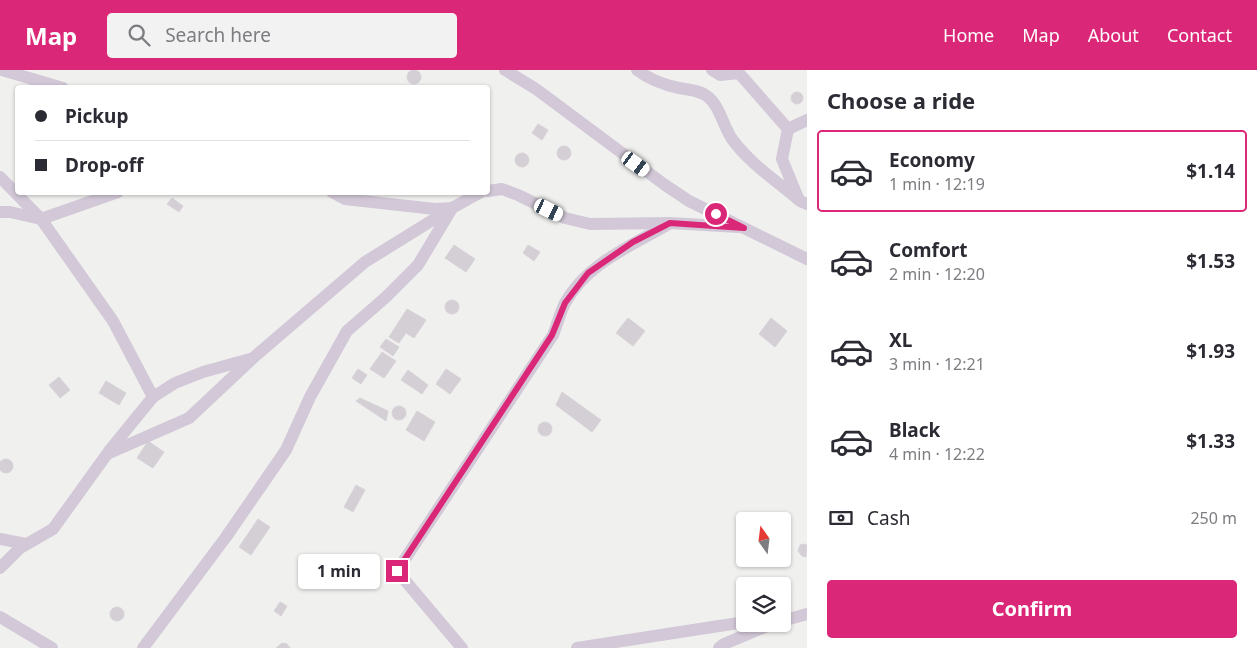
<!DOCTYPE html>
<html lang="en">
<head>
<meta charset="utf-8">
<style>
  body { margin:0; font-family:"Noto Sans",sans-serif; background:#f2f2f3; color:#2b2b33; height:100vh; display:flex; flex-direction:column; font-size:19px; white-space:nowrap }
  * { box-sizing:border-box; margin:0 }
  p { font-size:16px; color:#7c7c81 }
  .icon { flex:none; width:28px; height:28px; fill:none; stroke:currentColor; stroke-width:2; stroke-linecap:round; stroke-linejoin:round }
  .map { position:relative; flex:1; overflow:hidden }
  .panel { display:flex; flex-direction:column; background:#fff; width:450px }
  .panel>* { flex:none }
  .top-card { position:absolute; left:15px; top:15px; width:475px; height:110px; border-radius:5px; box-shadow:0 1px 4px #0004; display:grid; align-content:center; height:110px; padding:0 20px; background:#fff }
  .needle { width:32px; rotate:346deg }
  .fabs { position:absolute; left:736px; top:442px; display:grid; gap:10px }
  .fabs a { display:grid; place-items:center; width:55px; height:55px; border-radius:5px; background:#fff; box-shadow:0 1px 4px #0004; font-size:25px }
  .end { position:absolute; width:22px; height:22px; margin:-11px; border:6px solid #db2777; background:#fff; box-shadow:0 0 0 2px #fff }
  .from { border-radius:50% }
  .bubble { position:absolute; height:35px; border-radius:5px; background:#fff; box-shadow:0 1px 4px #0004; font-size:16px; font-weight:700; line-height:35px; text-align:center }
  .car { position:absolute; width:15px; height:30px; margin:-15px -8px; border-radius:6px; box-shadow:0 0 4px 1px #0007; background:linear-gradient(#fff 24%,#345 0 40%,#fff 0 76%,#345 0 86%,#fff 0) }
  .top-card b { display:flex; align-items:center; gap:18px; height:48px; font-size:19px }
  .top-card b+b { border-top:1px solid #e1e1e2 }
  .top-card i { width:12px; height:12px; background:#2b2b33 }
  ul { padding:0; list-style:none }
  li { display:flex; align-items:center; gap:15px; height:82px; margin:0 10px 8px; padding:0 10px; border:2px solid transparent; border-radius:5px }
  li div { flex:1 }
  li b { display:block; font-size:19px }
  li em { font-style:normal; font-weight:700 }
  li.active { border-color:#db2777 }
  li>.icon { width:45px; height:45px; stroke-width:1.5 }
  h2 { padding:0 20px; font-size:22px; line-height:60px }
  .pay { display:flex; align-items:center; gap:12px; height:55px; padding:0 20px; font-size:19px }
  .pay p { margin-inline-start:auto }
  .action { display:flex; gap:10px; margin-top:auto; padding:10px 20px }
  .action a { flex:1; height:58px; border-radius:5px; background:#db2777; color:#fff; font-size:20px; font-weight:700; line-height:58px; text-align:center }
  header { display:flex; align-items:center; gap:30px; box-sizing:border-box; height:70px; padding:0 25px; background:#db2777; color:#fff }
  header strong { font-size:24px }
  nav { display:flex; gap:28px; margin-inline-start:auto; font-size:18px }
  .search { width:350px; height:45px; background:#f2f2f3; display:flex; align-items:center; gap:12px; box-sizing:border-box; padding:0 18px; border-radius:5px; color:#7c7c81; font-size:19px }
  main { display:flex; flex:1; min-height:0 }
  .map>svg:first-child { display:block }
  .building { fill:#d4ced5; stroke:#d8d2d9 }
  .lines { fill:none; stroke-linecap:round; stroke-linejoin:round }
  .minor { stroke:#d2c8d7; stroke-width:12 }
  .route { stroke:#db2777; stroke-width:6 }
</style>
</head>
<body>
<header>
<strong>Map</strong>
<div class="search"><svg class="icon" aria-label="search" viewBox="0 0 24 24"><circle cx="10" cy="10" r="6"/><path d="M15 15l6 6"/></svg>Search here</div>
<nav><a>Home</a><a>Map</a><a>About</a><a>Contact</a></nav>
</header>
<main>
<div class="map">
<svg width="807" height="578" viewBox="0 0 807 578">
  <rect width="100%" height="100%" fill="#f0f1ee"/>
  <g class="building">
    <circle cx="414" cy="7" r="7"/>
    <circle cx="797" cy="28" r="6"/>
    <polygon points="538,54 548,60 542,70 532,63"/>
    <circle cx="564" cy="83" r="7"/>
    <circle cx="522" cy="90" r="7"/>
    <polygon points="172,128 183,136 179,142 167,134"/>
    <polygon points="454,175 475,189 466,202 445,188"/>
    <polygon points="528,175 540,182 534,191 523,183"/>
    <circle cx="452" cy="237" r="7"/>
    <polygon points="407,239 426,250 414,268 406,263 399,273 389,267"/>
    <polygon points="628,248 645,261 633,276 616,263"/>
    <polygon points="771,248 787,261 775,277 759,264"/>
    <polygon points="386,269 399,277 393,286 380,277"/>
    <polygon points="382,282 396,291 384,308 370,299"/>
    <polygon points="358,299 367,305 361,314 352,308"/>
    <polygon points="446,299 461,309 450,324 436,314"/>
    <polygon points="408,300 428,315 422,324 401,310"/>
    <polygon points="59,307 70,320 60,328 49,315"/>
    <polygon points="106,311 126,323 119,335 99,323"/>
    <polygon points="562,322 601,350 592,362 556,335"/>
    <polygon points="360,328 388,341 386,351 356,331"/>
    <circle cx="399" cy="343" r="7"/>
    <polygon points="417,341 435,352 424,371 406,360"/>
    <circle cx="545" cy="359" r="7"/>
    <polygon points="148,371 164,382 153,398 137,388"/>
    <circle cx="6" cy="396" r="7"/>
    <polygon points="356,415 365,420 353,442 344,437"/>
    <polygon points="258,449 270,457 251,485 239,477"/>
    <polygon points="803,474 807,475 806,487 802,486 798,481 800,475"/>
    <polygon points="280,532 287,536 281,546 274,541"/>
    <circle cx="117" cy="544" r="7"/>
    <polygon points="282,573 287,574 290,578 276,578"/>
  </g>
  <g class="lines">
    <g class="minor">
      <polyline points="2,0 63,18"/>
      <polyline points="505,0 536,19 665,115 689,131 807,189"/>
      <path d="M637,0C649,9 664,15 679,18C689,20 699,20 707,26C720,36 723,56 732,69C750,94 777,111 800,131L807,134"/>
      <polyline points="712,0 720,5 739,3 788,59 782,89 798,128"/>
      <polyline points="788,59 807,50"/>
      <polyline points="0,107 41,149 113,251 153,327"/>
      <polyline points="488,121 502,119 518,125 565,148 590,154 670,153 738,157"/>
      <polyline points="332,122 345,129 435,139 452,138 481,122"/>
      <polyline points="0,142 10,142 41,149 118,122"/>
      <polyline points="109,381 153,327 175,313 203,302 250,289"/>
      <polyline points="0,469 26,474"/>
      <polyline points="0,498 20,478 53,459 107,384 189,348 253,288 365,192 452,138"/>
      <polyline points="0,547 52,578"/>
      <polyline points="782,551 807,544"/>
      <polyline points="143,578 226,467 286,380 310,327 347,261 386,227 418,195 451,140"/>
      <path d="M462,578L397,501L553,265C557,255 560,243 565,233C588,192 632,176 670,153"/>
      <polyline points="577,578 745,552"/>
      <polyline points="719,578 724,574 772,554"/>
    </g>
  </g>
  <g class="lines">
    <polyline class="route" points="397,501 552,265 565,233 588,203 633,172 670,153 744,158 716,144"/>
  </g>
</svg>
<div class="fabs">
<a><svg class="needle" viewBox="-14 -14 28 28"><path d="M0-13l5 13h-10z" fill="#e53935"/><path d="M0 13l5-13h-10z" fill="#7c7c81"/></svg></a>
<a><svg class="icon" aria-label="layers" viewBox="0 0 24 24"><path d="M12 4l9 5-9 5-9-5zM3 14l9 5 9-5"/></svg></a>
</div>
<i class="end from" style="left:716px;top:144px"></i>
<i class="end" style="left:397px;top:501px"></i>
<div class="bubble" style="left:298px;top:484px;width:82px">1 min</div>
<i class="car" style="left:636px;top:94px;rotate:126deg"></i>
<i class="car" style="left:549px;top:140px;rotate:116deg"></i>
<div class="top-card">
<b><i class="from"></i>Pickup</b>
<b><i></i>Drop-off</b>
</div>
</div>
<section class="panel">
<h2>Choose a ride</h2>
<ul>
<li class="active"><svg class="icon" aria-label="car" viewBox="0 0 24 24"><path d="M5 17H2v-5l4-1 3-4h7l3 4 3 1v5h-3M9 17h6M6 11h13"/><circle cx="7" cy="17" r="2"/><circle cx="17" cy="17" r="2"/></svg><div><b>Economy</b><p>1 min · 12:19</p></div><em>$1.14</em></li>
<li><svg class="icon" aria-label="car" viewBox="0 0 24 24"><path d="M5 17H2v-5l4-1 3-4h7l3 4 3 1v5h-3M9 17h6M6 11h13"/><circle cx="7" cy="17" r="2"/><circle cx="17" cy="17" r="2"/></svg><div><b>Comfort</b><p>2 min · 12:20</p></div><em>$1.53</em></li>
<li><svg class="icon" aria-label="car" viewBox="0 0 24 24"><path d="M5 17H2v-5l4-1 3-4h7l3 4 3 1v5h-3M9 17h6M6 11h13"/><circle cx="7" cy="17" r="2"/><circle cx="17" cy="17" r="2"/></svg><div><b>XL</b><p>3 min · 12:21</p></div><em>$1.93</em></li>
<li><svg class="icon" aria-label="car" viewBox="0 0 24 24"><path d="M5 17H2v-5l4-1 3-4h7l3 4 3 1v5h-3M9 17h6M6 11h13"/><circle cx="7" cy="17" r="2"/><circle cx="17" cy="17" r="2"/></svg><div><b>Black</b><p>4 min · 12:22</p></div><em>$1.33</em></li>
</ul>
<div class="pay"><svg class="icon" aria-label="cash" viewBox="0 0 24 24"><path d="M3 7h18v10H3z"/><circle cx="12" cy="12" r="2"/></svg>Cash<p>250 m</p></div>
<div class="action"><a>Confirm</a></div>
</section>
</main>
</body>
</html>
